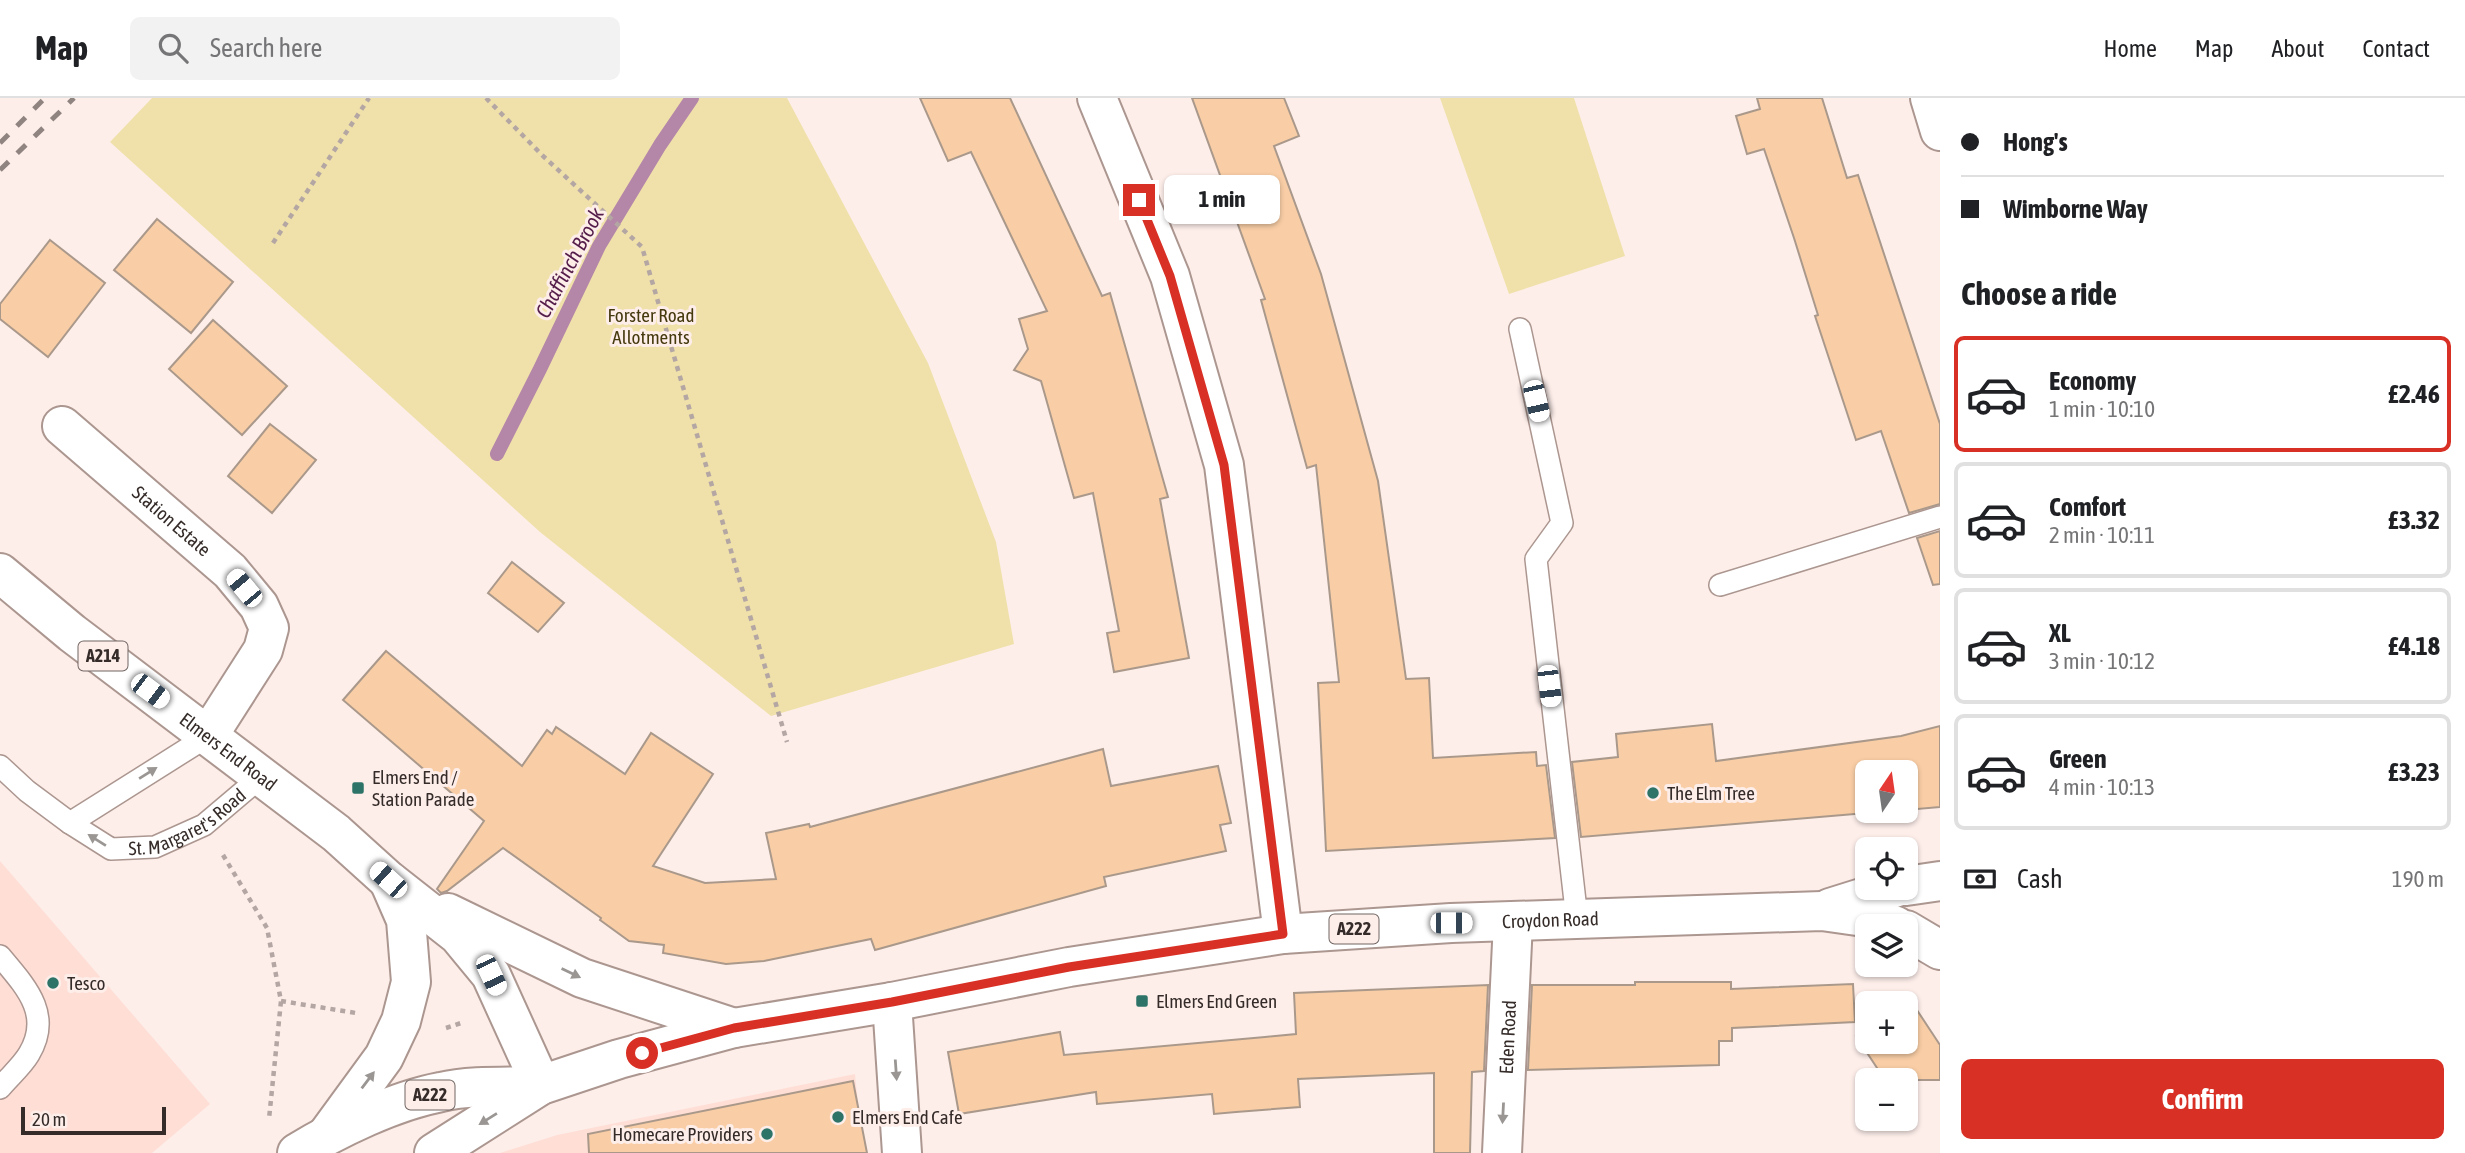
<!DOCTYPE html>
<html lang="en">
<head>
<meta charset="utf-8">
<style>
  body { margin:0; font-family:"Asap Condensed",sans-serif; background:#f2f2f2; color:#202124; height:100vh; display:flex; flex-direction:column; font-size:26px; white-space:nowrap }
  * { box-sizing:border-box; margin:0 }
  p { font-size:23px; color:#757577 }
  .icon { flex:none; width:38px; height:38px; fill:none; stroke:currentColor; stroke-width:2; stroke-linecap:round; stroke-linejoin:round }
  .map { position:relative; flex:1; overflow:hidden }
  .sheet { display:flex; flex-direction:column; background:#fff; width:525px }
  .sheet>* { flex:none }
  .banner { display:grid; align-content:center; height:154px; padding:0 21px; background:#fff }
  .needle { width:46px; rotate:13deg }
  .buttons { position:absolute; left:1855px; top:662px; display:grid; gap:14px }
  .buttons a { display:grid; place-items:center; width:63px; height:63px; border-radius:10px; background:#fff; box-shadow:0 2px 5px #0004; font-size:35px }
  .scale { position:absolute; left:21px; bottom:18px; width:145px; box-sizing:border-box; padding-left:7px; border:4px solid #352c29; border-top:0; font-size:19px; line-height:24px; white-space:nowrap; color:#352c29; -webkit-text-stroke:5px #fdeeea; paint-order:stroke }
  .end { position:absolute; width:32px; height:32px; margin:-16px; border:9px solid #d93025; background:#fff; box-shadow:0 0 0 4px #fff }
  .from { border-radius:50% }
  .bubble { position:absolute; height:49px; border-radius:10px; background:#fff; box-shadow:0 2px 5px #0004; font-size:23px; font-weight:700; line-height:49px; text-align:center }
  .car { position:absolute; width:21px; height:42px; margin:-21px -10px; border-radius:9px; box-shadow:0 0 5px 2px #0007; background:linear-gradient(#fff 24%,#345 0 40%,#fff 0 76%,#345 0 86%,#fff 0) }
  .banner b { display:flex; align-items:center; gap:24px; height:66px; font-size:26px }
  .banner b+b { border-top:2px solid #e0e0e0 }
  .banner i { width:18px; height:18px; background:#202124 }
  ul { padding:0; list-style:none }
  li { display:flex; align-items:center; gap:21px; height:116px; margin:0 14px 10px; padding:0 7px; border:4px solid #e0e0e0; border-radius:10px }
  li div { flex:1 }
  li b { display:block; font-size:26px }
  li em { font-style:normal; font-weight:700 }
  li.current { border-color:#d93025 }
  li>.icon { width:63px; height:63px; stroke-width:1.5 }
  h2 { padding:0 21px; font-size:32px; line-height:84px }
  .pay { display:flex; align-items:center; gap:18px; height:77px; padding:0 21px; font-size:26px }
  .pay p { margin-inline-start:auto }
  .cta { display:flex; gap:14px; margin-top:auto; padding:14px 21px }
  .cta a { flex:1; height:80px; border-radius:10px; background:#d93025; color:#fff; font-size:28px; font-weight:700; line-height:80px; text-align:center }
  header { display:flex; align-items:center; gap:42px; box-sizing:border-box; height:98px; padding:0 35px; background:#fff; border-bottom:2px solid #e0e0e0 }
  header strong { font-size:33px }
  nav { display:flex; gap:38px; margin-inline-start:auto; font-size:24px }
  .search { width:490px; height:63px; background:#f2f2f2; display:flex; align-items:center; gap:18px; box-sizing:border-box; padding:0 24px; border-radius:10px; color:#757577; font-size:26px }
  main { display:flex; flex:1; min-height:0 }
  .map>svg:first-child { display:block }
  .built { fill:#ffded6 }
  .green { fill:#f0e1ab }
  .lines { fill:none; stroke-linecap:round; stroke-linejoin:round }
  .stream { stroke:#b486a7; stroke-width:14 }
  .building { fill:#f9cea6; stroke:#aa998b; stroke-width:2 }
  .service-casing { stroke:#ac9690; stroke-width:24 }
  .minor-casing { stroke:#ac9690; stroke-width:42 }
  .primary-casing { stroke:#ac9690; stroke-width:42 }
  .path { stroke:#b3a6a3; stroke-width:4.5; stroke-dasharray:5 5; stroke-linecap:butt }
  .service { stroke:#fff; stroke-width:21 }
  .minor { stroke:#fff; stroke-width:38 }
  .primary { stroke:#fff; stroke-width:38 }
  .rail { stroke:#908481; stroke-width:5; stroke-dasharray:12 12; stroke-linecap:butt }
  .oneway { fill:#9a9694 }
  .route { stroke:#d93025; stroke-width:9 }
  .poi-dot { fill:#2d7368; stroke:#fdeeea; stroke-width:2.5 }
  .labels { text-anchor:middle; stroke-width:6; stroke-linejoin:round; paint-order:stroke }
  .shield { fill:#fdeeea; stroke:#716663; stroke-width:2 }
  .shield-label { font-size:18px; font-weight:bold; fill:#352c29 }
  .park-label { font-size:19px; fill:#45390e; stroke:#fdeeea }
  .street-label { font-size:19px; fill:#352c29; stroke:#fdeeea }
  .poi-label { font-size:19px; fill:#352c29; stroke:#fdeeea; text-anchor:start }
  .water-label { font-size:21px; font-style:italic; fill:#551d4a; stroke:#fdeeea }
</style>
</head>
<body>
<header>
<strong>Map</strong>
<div class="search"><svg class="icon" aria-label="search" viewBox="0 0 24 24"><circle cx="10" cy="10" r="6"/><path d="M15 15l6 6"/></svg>Search here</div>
<nav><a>Home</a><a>Map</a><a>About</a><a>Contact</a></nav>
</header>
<main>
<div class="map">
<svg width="1940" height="1055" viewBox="0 0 1940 1055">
  <rect width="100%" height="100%" fill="#fdeeea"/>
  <g class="built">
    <polygon points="0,763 210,1006 152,1055 0,1055"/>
    <polygon points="855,976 863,1055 500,1055 557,1037"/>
  </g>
  <g class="green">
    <polygon points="152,0 787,0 928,265 996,444 1014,546 771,618 540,434 110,44"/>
    <polygon points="1440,0 1574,0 1625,158 1509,196"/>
  </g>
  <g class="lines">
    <polyline class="stream" points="497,356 540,271 599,148 660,47 692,0"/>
  </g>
  <g class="building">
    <polygon points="920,0 1010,0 1102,198 1110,195 1168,399 1160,401 1189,560 1114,574 1107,535 1119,533 1093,395 1074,400 1041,283 1014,272 1028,251 1019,221 1047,213 971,54 948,63"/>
    <polygon points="1192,0 1284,0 1299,38 1274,48 1321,176 1378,383 1406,581 1429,580 1433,660 1536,654 1537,668 1546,667 1555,740 1326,753 1318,585 1339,584 1316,367 1307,370 1261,202 1265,201"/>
    <polygon points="1757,0 1822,0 1847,80 1858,77 1940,326 1940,406 1909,415 1881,333 1856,342 1815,218 1818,217 1794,140 1764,51 1747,56 1736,18 1760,11"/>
    <polygon points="157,121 233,184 191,235 114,172"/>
    <polygon points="50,142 105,185 48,259 0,221 0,206"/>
    <polygon points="213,222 287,288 242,337 169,271"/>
    <polygon points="270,326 316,362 272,415 228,378"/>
    <polygon points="1940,433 1940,486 1933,487 1917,440"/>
    <polygon points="512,464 564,505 538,534 488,495"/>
    <polygon points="386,553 522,668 547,632 552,636 556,629 625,676 651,635 713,676 653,768 705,785 776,781 766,735 809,726 810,729 1103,651 1111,688 1218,668 1231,725 1220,727 1226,753 1104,779 1106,788 875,852 871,841 764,863 726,866 663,855 664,847 629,843 600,822 601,820 503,750 447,793 441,795 437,791 484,723 343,602"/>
    <polygon points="1712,626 1716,663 1901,638 1940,628 1940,709 1906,712 1906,674 1867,674 1867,712 1902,712 1581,739 1572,664 1618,659 1616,636"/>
    <polygon points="1635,884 1731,884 1731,891 1853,886 1855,924 1732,930 1732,943 1719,943 1719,967 1528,972 1532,887 1635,887"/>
    <polygon points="1488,887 1484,973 1472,974 1470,1055 1434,1055 1434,975 1298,981 1300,1009 1236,1014 1214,1016 1212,996 1097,1006 1096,994 959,1016 948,954 1060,934 1064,957 1265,939 1296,936 1294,895"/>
    <polygon points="1911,903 1940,947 1940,982 1885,982 1856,938 1867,931 1867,943 1906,943 1906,906"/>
    <polygon points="853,983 867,1055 589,1055 588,1036"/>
  </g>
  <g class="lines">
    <g class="service-casing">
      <g id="service">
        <polyline points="1520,231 1562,425 1536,461 1577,821"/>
        <polyline points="1720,487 1940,419"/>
        <path id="s1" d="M0,668L27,693L70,725L111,751L155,749L204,727L262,678"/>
        <polyline points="70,725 208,638"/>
        <path d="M0,858C25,888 53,916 29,956C22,968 9,979 0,990"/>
      </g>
    </g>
    <g class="minor-casing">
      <g id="minor">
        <polyline points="1097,0 1170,178 1224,367 1283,836"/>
        <polyline points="1930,0 1940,33"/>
        <path id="s2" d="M62,328L230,473L259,508L269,530L263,552L208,638"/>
        <polyline points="892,904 902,1055"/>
        <path id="s3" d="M1502,1055L1513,824"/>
      </g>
    </g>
    <g class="primary-casing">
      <g id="primary">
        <path id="s4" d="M0,475L72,535L336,735L388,782L458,837L491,877L541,987"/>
        <polyline points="1906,788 1940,783"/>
        <polyline points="1830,810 1897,789"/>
        <polyline points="448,815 582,880 734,930"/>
        <polyline points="1906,832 1940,852"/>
        <polyline points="327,1037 384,959 401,923 411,884 406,822 389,783"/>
        <path d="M297,1055C338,1030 394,1003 441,994C471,987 508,989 539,988"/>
        <path id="s5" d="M434,1055L541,987L619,961L734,930L892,904L1069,869L1283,836L1451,825L1822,813L1878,821L1896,828"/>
      </g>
    </g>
    <g class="path">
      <polyline points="486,0 543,58 642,149 787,644"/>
      <polyline points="273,145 369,0"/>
      <polyline points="223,757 267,830 281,903 269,1021"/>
      <polyline points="281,903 356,915"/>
      <polyline points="446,930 464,924"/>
    </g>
    <use href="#service" class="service"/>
    <use href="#minor" class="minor"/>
    <use href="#primary" class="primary"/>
    <g class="rail">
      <polyline points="0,45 45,0"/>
      <polyline points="0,72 74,0"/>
    </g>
  </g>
  <defs><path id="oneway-solid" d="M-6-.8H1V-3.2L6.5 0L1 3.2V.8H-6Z" transform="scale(1.75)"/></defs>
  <g class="oneway">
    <use href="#oneway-solid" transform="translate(148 675) rotate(-32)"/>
    <use href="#oneway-solid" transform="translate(97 742) rotate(-148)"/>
    <use href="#oneway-solid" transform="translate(571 875) rotate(26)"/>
    <use href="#oneway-solid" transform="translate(896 972) rotate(86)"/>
    <use href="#oneway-solid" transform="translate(368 982) rotate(-53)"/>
    <use href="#oneway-solid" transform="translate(1503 1015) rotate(93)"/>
    <use href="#oneway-solid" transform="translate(488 1021) rotate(148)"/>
  </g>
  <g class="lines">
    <polyline class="route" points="642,955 734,930 892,904 1069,869 1283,836 1224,367 1170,178 1139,102"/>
  </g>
  <g class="poi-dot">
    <rect x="351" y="683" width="14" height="14" rx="3.5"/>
    <circle cx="1653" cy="695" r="7"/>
    <circle cx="53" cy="885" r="7"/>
    <rect x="1135" y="896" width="14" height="14" rx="3.5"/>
    <circle cx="838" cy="1019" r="7"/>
    <circle cx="767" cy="1036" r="7"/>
  </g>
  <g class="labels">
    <g class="shield">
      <rect x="78.5" y="543.5" width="49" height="29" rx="5"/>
      <rect x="1329.5" y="816.5" width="49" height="29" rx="5"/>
      <rect x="405.5" y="982.5" width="49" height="29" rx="5"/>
    </g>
    <g class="shield-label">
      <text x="103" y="564">A214</text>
      <text x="1354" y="837">A222</text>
      <text x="430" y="1003">A222</text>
    </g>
    <g class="park-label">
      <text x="651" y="224">Forster Road<tspan x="651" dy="22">Allotments</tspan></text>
    </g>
    <g class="street-label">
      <text dy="7" stroke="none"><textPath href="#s2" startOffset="145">Station Estate</textPath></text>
      <text dy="7" stroke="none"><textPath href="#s4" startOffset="290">Elmers End Road</textPath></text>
      <text dy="7" stroke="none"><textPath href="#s1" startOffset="222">St. Margaret's Road</textPath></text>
      <text dy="7" stroke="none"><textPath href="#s5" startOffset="1153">Croydon Road</textPath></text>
      <text dy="7" stroke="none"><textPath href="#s3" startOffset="116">Eden Road</textPath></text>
    </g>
    <g class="poi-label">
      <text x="372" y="686">Elmers End /<tspan x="372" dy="22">Station Parade</tspan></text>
      <text x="1667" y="702">The Elm Tree</text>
      <text x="67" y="892">Tesco</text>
      <text x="1156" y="910">Elmers End Green</text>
      <text x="852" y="1026">Elmers End Cafe</text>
      <text x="753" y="1043" text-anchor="end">Homecare Providers</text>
    </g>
    <g class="water-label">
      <text transform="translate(570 165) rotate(-62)" y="7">Chaffinch Brook</text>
    </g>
  </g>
</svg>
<div class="buttons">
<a><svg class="needle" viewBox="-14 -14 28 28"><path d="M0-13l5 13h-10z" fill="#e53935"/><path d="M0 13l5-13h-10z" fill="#757577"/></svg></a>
<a><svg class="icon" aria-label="locate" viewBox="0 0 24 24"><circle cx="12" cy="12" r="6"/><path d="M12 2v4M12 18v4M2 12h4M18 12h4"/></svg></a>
<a><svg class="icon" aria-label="layers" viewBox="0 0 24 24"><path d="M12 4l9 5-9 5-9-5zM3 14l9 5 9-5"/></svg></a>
<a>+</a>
<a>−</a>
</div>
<div class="scale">20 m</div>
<i class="end from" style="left:642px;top:955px"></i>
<i class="end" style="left:1139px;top:102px"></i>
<div class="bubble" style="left:1164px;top:77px;width:116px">1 min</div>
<i class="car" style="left:1536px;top:303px;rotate:167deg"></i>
<i class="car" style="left:244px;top:490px;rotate:320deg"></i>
<i class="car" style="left:1549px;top:588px;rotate:173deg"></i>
<i class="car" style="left:150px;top:593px;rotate:127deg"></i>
<i class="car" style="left:388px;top:782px;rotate:312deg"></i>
<i class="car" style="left:1451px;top:825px;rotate:90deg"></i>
<i class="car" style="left:491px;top:877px;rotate:155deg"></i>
</div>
<section class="sheet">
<div class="banner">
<b><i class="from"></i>Hong's</b>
<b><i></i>Wimborne Way</b>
</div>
<h2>Choose a ride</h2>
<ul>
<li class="current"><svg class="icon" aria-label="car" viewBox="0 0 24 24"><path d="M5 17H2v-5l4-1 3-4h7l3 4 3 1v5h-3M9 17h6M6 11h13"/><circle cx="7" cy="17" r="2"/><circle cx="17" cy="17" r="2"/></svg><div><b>Economy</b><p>1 min · 10:10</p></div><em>£2.46</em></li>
<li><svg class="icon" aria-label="car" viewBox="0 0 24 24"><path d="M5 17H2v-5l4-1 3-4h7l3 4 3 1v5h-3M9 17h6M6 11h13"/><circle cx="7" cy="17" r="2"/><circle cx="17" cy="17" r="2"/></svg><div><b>Comfort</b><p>2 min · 10:11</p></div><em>£3.32</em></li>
<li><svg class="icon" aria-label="car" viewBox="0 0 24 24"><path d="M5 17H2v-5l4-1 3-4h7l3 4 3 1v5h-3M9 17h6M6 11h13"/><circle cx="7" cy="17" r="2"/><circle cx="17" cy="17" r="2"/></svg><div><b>XL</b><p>3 min · 10:12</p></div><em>£4.18</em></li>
<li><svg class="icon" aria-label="car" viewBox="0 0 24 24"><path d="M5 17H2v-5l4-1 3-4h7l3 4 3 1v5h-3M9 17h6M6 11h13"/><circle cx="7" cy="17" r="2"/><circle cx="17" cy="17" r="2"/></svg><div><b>Green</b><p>4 min · 10:13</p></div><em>£3.23</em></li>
</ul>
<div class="pay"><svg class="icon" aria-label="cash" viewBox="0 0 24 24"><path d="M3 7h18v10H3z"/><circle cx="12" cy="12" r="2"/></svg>Cash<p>190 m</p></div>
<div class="cta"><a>Confirm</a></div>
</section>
</main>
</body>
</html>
